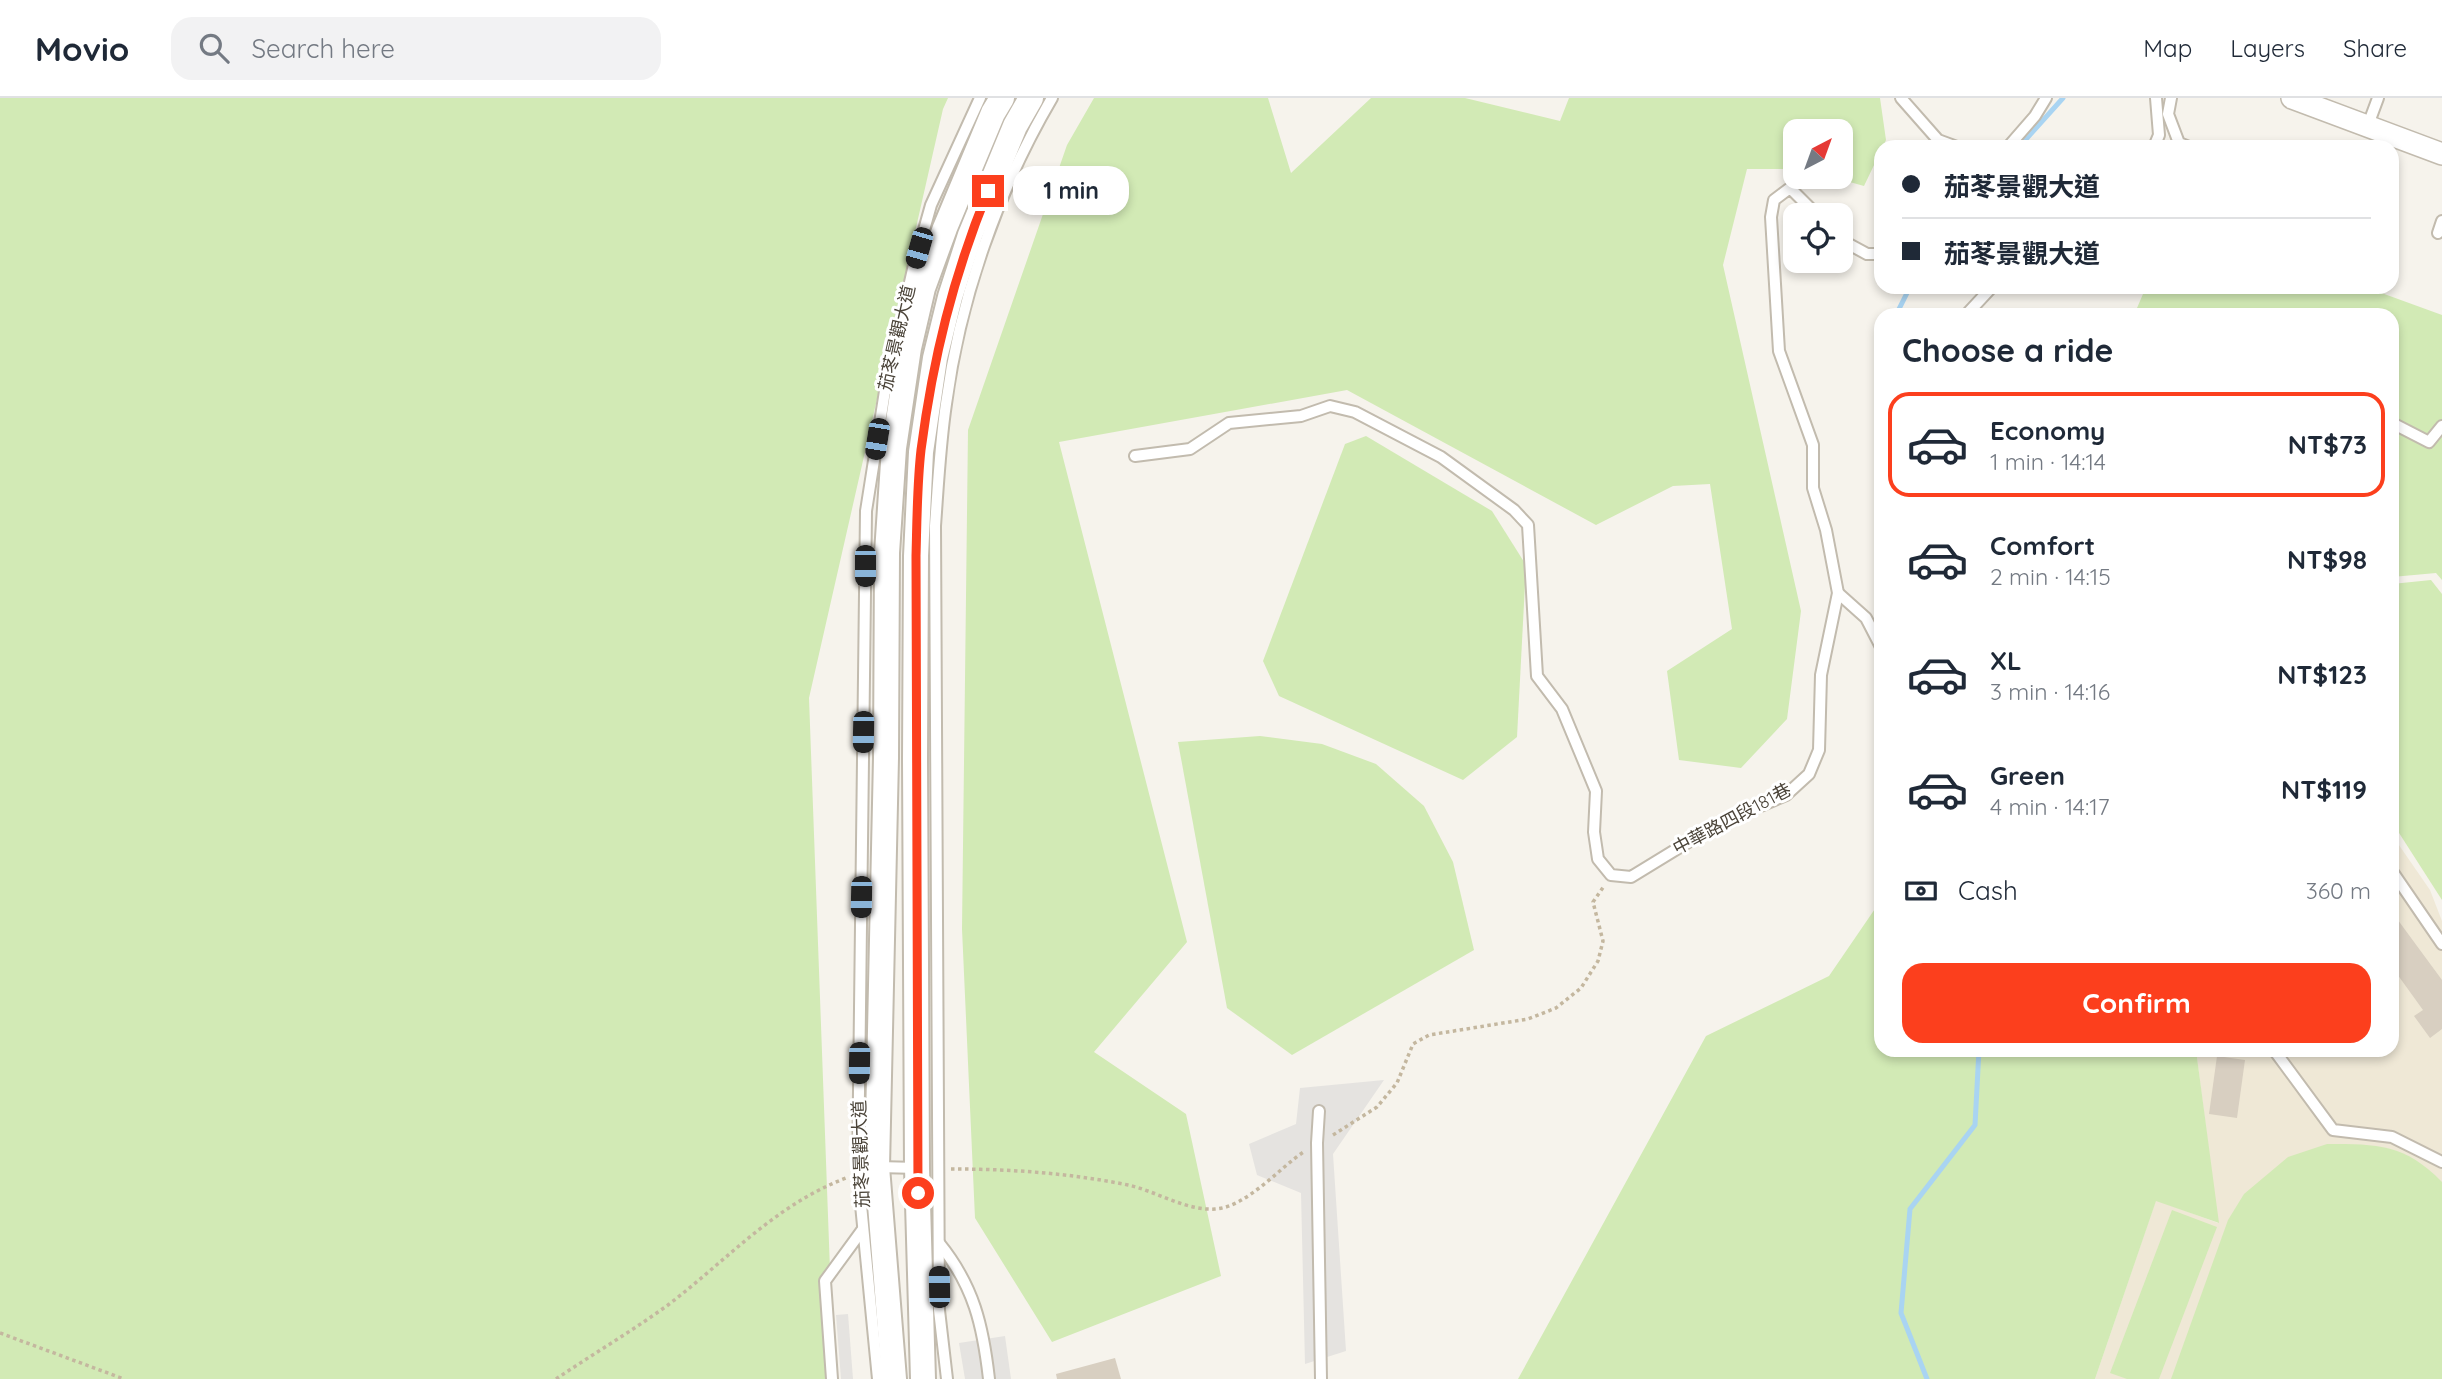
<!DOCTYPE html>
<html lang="en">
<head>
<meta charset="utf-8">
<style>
  body { margin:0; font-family:Quicksand,"Noto Sans TC",sans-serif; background:#f2f2f3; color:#1f2937; height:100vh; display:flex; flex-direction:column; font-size:26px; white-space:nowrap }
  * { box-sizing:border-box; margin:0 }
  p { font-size:23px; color:#747a83 }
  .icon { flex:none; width:38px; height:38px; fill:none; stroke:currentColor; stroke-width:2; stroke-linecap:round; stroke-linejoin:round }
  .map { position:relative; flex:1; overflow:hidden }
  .drawer { position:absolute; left:1874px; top:210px; width:525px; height:749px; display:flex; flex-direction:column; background:#fff; border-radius:21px; box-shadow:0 4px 10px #0003 }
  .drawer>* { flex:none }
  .hud { position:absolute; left:1874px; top:42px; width:525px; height:154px; border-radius:21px; box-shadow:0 4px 10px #0003; display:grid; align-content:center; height:154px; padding:0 28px; background:#fff }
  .needle { width:46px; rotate:41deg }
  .buttons { position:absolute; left:1783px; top:21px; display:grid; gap:14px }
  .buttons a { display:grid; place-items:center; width:70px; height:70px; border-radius:14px; background:#fff; box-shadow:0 4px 10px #0003; font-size:35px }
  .end { position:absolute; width:32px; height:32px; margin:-16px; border:9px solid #fc3f1d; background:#fff; box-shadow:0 0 0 4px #fff }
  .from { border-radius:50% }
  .bubble { position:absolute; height:49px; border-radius:21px; background:#fff; box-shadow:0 4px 10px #0003; font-size:23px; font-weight:700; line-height:49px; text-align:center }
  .car { position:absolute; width:21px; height:42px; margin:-21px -10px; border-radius:9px; box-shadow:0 0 5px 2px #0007; background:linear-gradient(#222 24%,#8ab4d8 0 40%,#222 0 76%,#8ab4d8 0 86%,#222 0) }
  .hud b { display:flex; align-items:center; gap:24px; height:66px; font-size:26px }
  .hud b+b { border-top:2px solid #e0e1e3 }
  .hud i { width:18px; height:18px; background:#1f2937 }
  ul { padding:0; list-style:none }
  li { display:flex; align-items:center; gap:21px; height:105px; margin:0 14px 10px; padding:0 14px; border:4px solid transparent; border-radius:21px }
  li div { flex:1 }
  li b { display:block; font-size:26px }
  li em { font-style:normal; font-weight:700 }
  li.on { border-color:#fc3f1d }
  li>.icon { width:63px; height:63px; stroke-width:1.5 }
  h2 { padding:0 28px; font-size:32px; line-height:84px }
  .pay { display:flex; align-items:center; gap:18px; height:77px; padding:0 28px; font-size:26px }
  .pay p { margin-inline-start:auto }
  .button { display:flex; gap:14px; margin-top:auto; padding:14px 28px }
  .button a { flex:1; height:80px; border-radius:21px; background:#fc3f1d; color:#fff; font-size:28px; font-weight:700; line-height:80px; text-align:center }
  header { display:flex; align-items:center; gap:42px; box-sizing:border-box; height:98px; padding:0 35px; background:#fff; border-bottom:2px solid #e0e1e3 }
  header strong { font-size:33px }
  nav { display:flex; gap:38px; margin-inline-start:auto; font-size:24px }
  .search { width:490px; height:63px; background:#f2f2f3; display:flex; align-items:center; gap:18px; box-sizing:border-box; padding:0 24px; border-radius:21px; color:#747a83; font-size:26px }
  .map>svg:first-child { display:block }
  .education { fill:#efe8d6 }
  .green { fill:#d2eab5 }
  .parking { fill:#e5e3e0 }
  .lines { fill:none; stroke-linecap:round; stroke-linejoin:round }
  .stream { stroke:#a9d4f2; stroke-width:5 }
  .building { fill:#d8cfc1 }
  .service-casing { stroke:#c2bbae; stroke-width:14 }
  .minor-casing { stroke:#c2bbae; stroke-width:24 }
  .tertiary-casing { stroke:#c2bbae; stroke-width:28 }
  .path { stroke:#c4b79f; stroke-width:3.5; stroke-dasharray:3.5 3.5; stroke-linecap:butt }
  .service { stroke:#fff; stroke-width:10 }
  .minor { stroke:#fff; stroke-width:21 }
  .tertiary { stroke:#fff; stroke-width:24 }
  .route { stroke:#fc3f1d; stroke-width:9 }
  .labels { text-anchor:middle; stroke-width:6; stroke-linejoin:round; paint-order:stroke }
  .street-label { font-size:18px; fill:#4b4439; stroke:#fff }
</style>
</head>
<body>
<header>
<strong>Movio</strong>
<div class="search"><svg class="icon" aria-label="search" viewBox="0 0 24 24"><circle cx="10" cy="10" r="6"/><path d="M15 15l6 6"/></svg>Search here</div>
<nav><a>Map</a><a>Layers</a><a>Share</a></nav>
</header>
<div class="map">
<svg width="2442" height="1281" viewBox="0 0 2442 1281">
  <rect width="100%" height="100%" fill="#f6f3ec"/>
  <polygon class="education" points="2392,737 2430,792 2442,823 2442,1281 2095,1281 2156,1102 2218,1125 2196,952 2392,952"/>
  <g class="green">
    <polygon points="0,0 948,0 943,11 809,600 834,1281 0,1281"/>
    <polygon points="1094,0 1268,0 1291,75 1371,0 1465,0 1560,23 1569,0 1880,0 1886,42 1864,88 1832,79 1841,79 1841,33 1796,33 1795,71 1747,71 1723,167 1801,513 1787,621 1741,670 1679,662 1667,573 1732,531 1710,386 1673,388 1596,427 1347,292 1059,344 1187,844 1094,954 1186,1016 1221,1178 1052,1244 975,1120 962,831 968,332 1067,47"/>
    <polygon points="2146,189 2365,189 2442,217 2442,482 2436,475 2392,479 2392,217 2134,217"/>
    <polygon points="1366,338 1492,413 1526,467 1517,639 1463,682 1279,598 1263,563 1345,346"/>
    <polygon points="2431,482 2442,496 2442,802 2392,724 2392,486"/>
    <polygon points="1260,638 1322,646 1376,666 1424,708 1453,764 1474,852 1292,957 1227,910 1178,644"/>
    <polygon points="1881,802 1881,952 2196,952 2219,1125 2156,1103 2095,1281 1518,1281 1706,938 1829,878"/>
    <path d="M2327,1046C2378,1046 2405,1046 2442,1084V1281H2171L2228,1122L2244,1096L2288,1059Z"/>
    <polygon points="2172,1112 2217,1129 2159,1281 2127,1281 2110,1275"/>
  </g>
  <g class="parking">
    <polygon points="1384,982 1333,1056 1346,1253 1305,1266 1301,1095 1257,1077 1249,1046 1296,1026 1300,990"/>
    <polygon points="848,1216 853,1281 841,1281 836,1217"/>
    <polygon points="1005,1238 1011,1281 965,1281 959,1245"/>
  </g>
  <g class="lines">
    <g class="stream">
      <polyline points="2019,49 2063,0"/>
      <polyline points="1896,217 1910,189"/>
      <polyline points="1927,1281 1901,1215 1910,1111 1975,1027 1979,952"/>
    </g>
  </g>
  <g class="building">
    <polygon points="2392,814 2442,882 2442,931 2430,940 2414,918 2423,912 2392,869"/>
    <polygon points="2217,958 2245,962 2237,1020 2209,1016"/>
    <polygon points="1115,1260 1121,1281 1057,1281 1056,1276"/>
  </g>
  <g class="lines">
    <g class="service-casing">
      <g id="service">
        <polyline points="1901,0 1938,42 1957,49"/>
        <polyline points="2171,0 2168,16 2179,45 2189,49"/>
        <polyline points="2368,27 2378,0"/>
        <polyline points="2008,49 2035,18 2046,0"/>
        <polyline points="2154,49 2159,37 2156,0"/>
        <polyline points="2438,135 2442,123"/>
        <polyline points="1841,142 1867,156 1881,156"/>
        <polyline points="1966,217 1992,189"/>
        <polyline points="2392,325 2429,344 2442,328"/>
        <polyline points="1135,358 1190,351 1229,325 1301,318 1330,308 1355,314 1441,359 1514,412 1528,427 1537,578 1562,611 1596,693 1594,734 1598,761 1611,777 1631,779 1716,727 1786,697 1809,676 1819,652 1821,577 1838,495 1826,432 1813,390 1813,347 1779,253 1771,119 1774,102 1790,90 1817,117"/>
        <polyline points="1838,495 1866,520 1881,549"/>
        <polyline points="2392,773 2442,846"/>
        <polyline points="2274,952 2333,1032 2392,1039 2442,1064"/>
        <polyline points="1319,1013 1317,1045 1321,1281"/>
        <polyline points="878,1069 918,1070"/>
        <path d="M939,1145C974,1188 983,1228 989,1281"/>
        <polyline points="832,1281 825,1183 863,1131"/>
        <polyline points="878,1281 858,1076 866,413 885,293 913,171 931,107 980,0"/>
        <path d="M947,1281L939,1212L935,428C938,387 940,346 946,306C960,200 998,92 1052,0"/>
      </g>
    </g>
    <g class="minor-casing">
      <polyline id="minor" points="2292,0 2442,56"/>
    </g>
    <g class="tertiary-casing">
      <g id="tertiary">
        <polyline points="894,1281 877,1069 886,660 887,455 894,350 909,250 923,190 945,130 993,15 1002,0"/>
        <polyline points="923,1281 917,1070 915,661 916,458 921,354 935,260 950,199 970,137 1015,28 1031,0"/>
      </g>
    </g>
    <g class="path">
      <polyline points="1333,1037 1377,1009 1397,985 1413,946 1429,937 1528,921 1556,910 1581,890 1598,863 1603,843 1593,804 1604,788"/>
      <path d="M951,1071C1010,1071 1069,1075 1128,1087C1156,1093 1186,1113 1215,1111C1247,1109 1279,1070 1305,1053"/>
      <polyline points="0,1235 124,1281"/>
      <path d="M556,1281C593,1256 632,1233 668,1207C727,1162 775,1107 846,1080"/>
    </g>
    <use href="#service" class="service"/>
    <use href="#minor" class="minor"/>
    <use href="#tertiary" class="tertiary"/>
  </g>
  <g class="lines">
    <path class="route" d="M918,1095L916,458C917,423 917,387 921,352C933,260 953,179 988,93"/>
  </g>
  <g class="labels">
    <g class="street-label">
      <text transform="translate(897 240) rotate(-77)" y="6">茄苳景觀大道</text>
      <text transform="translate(1732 721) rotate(-28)" y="6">中華路四段181巷</text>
      <text transform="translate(861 1056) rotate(-92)" y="6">茄苳景觀大道</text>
    </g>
  </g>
</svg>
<div class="buttons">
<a><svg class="needle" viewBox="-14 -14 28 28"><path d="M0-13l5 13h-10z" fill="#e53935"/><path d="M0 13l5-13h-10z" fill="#747a83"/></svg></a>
<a><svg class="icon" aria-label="locate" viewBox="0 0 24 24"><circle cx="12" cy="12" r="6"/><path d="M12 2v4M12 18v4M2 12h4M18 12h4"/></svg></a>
</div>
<i class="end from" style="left:918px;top:1095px"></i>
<i class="end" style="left:988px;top:93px"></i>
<div class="bubble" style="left:1013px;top:68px;width:116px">1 min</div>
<i class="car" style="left:919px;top:150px;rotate:196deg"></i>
<i class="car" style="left:877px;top:341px;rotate:189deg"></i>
<i class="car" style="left:865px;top:468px;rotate:180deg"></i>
<i class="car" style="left:863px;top:634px;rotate:181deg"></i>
<i class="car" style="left:861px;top:799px;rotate:181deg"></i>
<i class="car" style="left:859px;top:965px;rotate:181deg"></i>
<i class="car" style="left:939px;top:1189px;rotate:359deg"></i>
<div class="hud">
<b><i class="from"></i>茄苳景觀大道</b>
<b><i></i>茄苳景觀大道</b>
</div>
<section class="drawer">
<h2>Choose a ride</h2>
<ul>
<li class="on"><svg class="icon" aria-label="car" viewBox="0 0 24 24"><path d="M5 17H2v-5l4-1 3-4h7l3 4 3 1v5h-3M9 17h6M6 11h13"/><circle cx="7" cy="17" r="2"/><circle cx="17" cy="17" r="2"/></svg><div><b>Economy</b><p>1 min · 14:14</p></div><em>NT$73</em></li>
<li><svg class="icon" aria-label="car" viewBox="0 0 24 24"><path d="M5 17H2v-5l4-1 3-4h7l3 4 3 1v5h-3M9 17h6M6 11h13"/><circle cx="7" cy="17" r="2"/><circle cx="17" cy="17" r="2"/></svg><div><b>Comfort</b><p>2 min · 14:15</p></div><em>NT$98</em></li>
<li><svg class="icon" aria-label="car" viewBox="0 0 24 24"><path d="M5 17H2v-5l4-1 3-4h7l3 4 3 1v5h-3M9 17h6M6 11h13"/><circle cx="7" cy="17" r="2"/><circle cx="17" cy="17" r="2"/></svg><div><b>XL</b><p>3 min · 14:16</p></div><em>NT$123</em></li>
<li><svg class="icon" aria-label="car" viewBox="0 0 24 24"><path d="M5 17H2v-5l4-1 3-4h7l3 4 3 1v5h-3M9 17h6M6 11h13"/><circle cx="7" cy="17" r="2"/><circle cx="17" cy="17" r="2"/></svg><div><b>Green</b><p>4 min · 14:17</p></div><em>NT$119</em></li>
</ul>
<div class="pay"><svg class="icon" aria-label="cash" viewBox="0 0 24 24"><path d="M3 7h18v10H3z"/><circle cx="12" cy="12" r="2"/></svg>Cash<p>360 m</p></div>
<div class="button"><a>Confirm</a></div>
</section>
</div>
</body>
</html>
